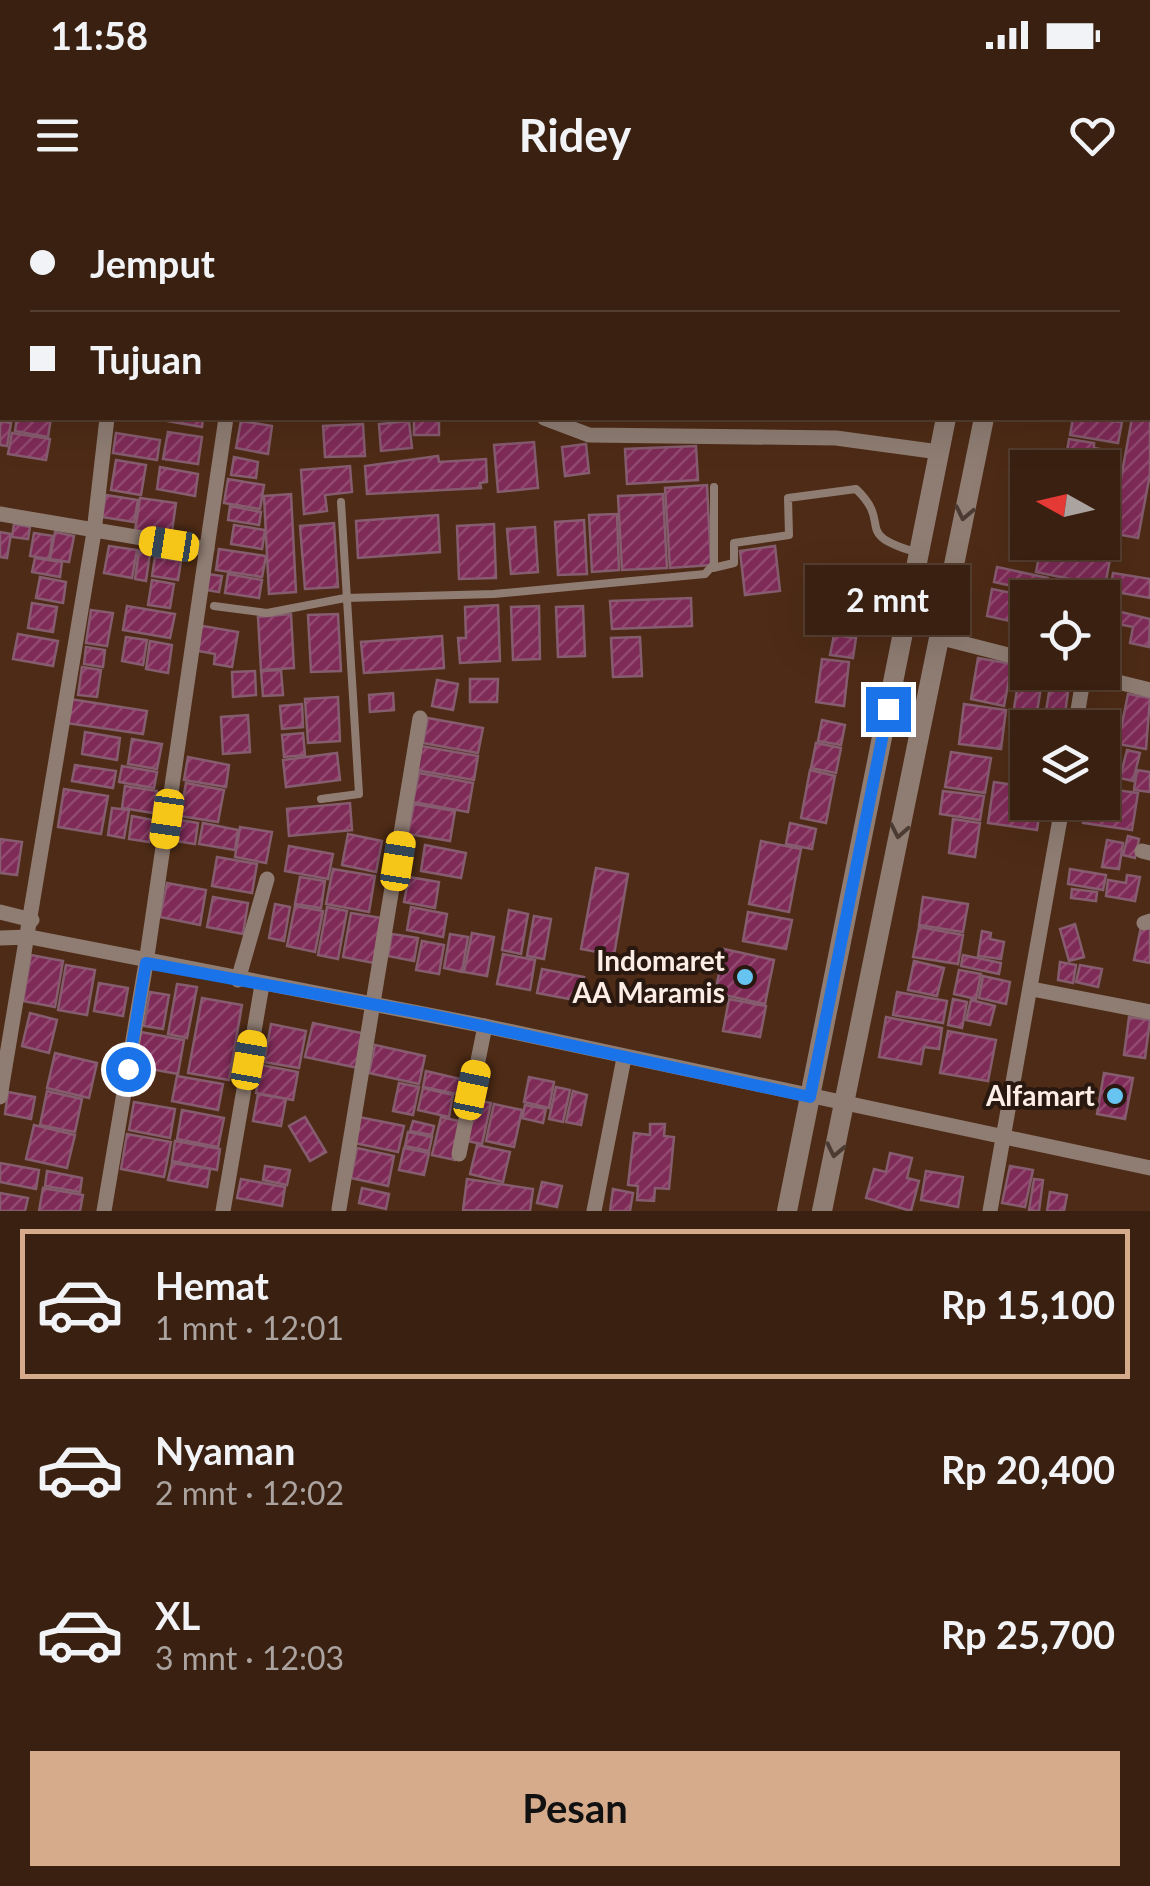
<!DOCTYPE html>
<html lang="id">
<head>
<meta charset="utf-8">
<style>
  body { margin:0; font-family:Lato,sans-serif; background:#412819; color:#f1f3f6; height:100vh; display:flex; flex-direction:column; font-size:38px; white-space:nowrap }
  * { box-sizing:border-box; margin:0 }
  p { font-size:32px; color:#aba39f }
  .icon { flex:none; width:55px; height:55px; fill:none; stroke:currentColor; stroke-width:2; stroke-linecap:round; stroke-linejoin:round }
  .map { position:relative; height:1011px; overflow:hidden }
  .drawer { display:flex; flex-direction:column; background:#3a2010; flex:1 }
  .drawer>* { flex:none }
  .guide { position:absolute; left:0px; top:0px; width:1150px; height:220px; box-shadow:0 10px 40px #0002,0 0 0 2px #543e30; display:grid; align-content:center; height:220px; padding:0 30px; background:#3a2010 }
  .needle { width:65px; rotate:278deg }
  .tools { position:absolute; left:1010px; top:250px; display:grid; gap:20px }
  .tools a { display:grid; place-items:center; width:110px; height:110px; border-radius:0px; background:#3a2010; box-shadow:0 10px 40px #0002,0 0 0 2px #543e30; font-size:50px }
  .end { position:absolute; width:45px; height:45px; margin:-22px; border:12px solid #1a73e8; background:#fff; box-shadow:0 0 0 5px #fff }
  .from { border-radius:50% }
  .bubble { position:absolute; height:70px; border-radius:0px; background:#3a2010; box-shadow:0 10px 40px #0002,0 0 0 2px #543e30; font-size:32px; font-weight:700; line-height:70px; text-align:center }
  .car { position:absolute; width:30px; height:60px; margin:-30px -15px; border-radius:12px; box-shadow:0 0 8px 2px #0007; background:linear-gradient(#f5c518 24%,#345 0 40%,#f5c518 0 76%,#345 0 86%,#f5c518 0) }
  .guide b { display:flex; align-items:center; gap:35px; height:95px; font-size:38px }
  .guide b+b { border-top:2px solid #543e30 }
  .guide i { width:25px; height:25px; background:#f1f3f6 }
  ul { padding:18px 0 0; list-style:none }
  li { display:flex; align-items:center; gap:30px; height:150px; margin:0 20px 15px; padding:0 10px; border:5px solid transparent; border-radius:0px }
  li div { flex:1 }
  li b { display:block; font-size:38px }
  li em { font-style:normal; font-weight:700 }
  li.active { border-color:#d6ab8b }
  li>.icon { width:90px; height:90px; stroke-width:1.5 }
  .cta { display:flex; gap:20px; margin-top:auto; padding:20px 30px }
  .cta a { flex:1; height:115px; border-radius:0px; background:#d6ab8b; color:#111; font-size:40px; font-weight:700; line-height:115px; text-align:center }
  .status { display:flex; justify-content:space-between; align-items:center; height:70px; padding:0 50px; background:#3a2010; direction:ltr }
  .status svg { height:28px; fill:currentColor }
  header { display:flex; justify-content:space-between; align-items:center; height:130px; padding:0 30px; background:#3a2010; font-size:45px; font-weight:700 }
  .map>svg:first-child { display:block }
  .building { fill:url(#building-hatch); stroke:#865c6f; stroke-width:2.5 }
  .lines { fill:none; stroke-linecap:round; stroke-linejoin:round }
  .service { stroke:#8f7d73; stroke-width:8 }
  .minor { stroke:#8f7d73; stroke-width:15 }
  .tertiary { stroke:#8f7d73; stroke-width:20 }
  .oneway { stroke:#4c3b32 }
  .route { stroke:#1a73e8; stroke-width:12 }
  .poi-dot { fill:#67c4f0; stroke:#28180f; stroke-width:4 }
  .labels { text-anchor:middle; stroke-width:8; stroke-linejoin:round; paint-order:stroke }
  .poi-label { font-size:28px; font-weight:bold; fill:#fceee7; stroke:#28180f; text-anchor:end }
</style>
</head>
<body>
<div class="status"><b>11:58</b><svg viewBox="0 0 49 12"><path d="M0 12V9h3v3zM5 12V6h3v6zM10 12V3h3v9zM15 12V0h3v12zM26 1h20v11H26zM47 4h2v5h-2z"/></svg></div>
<header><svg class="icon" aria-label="menu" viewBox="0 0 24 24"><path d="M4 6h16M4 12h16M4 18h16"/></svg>Ridey<svg class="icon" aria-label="heart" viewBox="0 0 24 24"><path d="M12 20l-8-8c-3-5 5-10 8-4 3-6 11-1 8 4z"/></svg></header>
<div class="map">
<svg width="1150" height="1011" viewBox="0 0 1150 1011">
  <defs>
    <pattern id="building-hatch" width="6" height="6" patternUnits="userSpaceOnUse" patternTransform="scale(2.5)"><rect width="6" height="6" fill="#7f2b58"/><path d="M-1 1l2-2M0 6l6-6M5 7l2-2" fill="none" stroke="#924a70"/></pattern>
  </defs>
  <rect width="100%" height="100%" fill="#4e2b16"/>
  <g class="building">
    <polygon points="17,218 51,218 48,237 15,231"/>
    <polygon points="150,218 203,218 202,227"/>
    <rect x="414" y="218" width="25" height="17"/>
    <polygon points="1073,218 1122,222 1118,243 1070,235"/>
    <polygon points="1132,218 1150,220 1150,274 1138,338 1111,333"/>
    <polygon points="0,221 11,223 7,246 0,245"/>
    <polygon points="241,221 272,226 268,254 236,248"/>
    <polygon points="409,221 412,248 381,251 379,224"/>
    <polygon points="363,224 365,256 325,257 323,226"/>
    <polygon points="168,232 202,237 198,264 163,259"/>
    <polygon points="12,233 50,239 46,260 8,254"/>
    <polygon points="116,233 160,240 157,260 113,253"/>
    <polygon points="1069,239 1094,243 1094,248 1106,250 1102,268 1054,268 1056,256 1066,258"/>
    <polygon points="534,242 538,288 498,292 494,245"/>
    <polygon points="586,244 589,273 565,276 562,247"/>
    <polygon points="696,246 698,280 627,284 625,249"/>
    <polygon points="438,256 439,262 486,259 487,282 480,283 481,288 367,294 365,266"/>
    <polygon points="234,257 258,262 256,278 231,275"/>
    <polygon points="116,260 146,265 141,295 111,290"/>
    <polygon points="350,266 352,292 325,295 327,311 304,314 301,270"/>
    <polygon points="160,267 198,274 195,296 157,289"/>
    <polygon points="228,279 264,285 260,309 224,303"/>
    <polygon points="707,285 711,365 670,368 665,288"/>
    <polygon points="291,294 296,392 269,394 264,296"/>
    <polygon points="663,294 667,368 622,370 618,296"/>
    <polygon points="106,295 138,300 134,322 102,317"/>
    <polygon points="140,298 176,303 172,331 135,331"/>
    <polygon points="230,306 261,312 259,325 228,320"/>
    <polygon points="617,314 619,370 592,372 589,315"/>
    <polygon points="438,315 440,352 358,358 356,321"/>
    <polygon points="584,320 587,374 558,375 555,322"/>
    <polygon points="334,323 338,387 305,389 300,326"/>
    <polygon points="14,324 30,327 28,339 12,337"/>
    <polygon points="494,324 496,378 459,379 457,326"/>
    <polygon points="234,325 265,330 262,349 231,344"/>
    <polygon points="535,327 538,372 511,374 507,329"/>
    <polygon points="0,332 11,334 7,358 0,357"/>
    <polygon points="55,332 74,336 69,362 50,359"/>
    <polygon points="34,333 53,336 49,359 30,356"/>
    <polygon points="1042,342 1111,354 1105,386 1036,372"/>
    <polygon points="109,346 137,350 132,378 104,373"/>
    <polygon points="775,346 780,391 745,395 740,351"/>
    <polygon points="219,349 266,356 262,377 216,370"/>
    <polygon points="139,351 150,353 146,381 135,379"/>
    <polygon points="155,357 181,361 178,380 152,376"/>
    <polygon points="35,358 62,362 60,377 32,372"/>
    <polygon points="997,367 1048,378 1045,393 994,382"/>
    <polygon points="1113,373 1150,379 1150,398 1110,391"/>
    <polygon points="208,374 222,376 219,392 206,390"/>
    <polygon points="228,374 262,380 259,398 225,393"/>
    <polygon points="40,377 66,382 63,403 36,398"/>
    <polygon points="152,380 174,384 170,408 148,405"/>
    <polygon points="1089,388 1113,392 1111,406 1102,405 1102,398 1088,398"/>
    <polygon points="992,389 1036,398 1028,398 1028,425 987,416"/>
    <polygon points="691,398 692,426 612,429 610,401"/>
    <polygon points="32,403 57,407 53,432 28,428"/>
    <polygon points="498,405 500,461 460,463 458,438 466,438 465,407"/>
    <polygon points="127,406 175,414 170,438 123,430"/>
    <polygon points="539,406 540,459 513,460 511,407"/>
    <polygon points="583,406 585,456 558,457 556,407"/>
    <polygon points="1102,407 1113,409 1108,443 1102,442"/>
    <polygon points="91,410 113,413 107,446 86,443"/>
    <polygon points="1121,412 1150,419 1149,447 1130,443 1133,427 1118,424"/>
    <polygon points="291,414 294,468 261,470 258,417"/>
    <polygon points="338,414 341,471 311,472 308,415"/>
    <polygon points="197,425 238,432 232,467 214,464 215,454 193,450"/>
    <polygon points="18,434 58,441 53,466 13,459"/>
    <polygon points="834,435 856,438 853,458 830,455"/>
    <polygon points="442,436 444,468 364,473 361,442"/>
    <polygon points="126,437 147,440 143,465 122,461"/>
    <polygon points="640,437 642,476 613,477 611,438"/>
    <polygon points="150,441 172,445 168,473 146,469"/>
    <polygon points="86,447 105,450 103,467 84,464"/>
    <polygon points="978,458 1012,464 1004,506 971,499"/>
    <polygon points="822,459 849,462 844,506 816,502"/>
    <polygon points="82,467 101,470 97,497 78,495"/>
    <polygon points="1021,467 1028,472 1047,472 1045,483 1019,480"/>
    <polygon points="281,470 283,495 263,496 261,471"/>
    <polygon points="255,471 256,495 233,497 232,472"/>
    <polygon points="1052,474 1070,477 1065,514 1046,511"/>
    <polygon points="470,479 498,479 497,502 470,502"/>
    <polygon points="437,480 458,484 453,510 432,506"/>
    <polygon points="1018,483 1041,487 1037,512 1014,509"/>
    <polygon points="393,493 394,510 370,512 369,495"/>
    <polygon points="1128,494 1150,498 1146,549 1118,544"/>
    <polygon points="338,497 340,541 308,543 305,499"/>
    <polygon points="70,499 147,511 143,534 66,523"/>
    <polygon points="302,504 303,527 282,529 280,506"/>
    <polygon points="964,504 1006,510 1001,549 959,544"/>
    <polygon points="248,515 250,552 223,554 221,517"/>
    <polygon points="1013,517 1054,523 1053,528 1028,528 1028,538 1011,536"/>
    <polygon points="428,518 483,528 478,553 423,543"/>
    <polygon points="822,520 845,525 841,545 818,541"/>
    <polygon points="85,532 120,538 117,560 82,554"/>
    <polygon points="303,533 305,555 284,557 282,535"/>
    <polygon points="132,539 162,544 157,569 128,564"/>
    <polygon points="816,543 841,548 836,573 811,568"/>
    <polygon points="421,546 478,556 474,580 416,570"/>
    <polygon points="1015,547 1028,549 1028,570 1012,568"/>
    <polygon points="1127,550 1140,553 1133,581 1120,578"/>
    <polygon points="951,552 991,558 985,593 945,587"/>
    <polygon points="337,553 340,580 286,587 283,560"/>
    <polygon points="188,557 229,565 226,587 184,580"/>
    <polygon points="75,565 116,571 113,588 72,581"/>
    <polygon points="122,566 157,572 154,588 119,582"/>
    <polygon points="810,570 835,576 826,623 801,618"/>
    <polygon points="1137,570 1150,572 1150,592 1134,590"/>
    <polygon points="419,573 473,583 468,612 413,602"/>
    <polygon points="994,582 1028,587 1028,602 1041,602 1037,630 988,623"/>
    <polygon points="186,583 224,590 218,622 180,616"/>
    <polygon points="125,586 157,591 153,613 122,608"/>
    <polygon points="1102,588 1138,593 1132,630 1083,623 1086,602 1102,602"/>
    <polygon points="64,589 108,596 101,634 58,627"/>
    <polygon points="943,591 984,596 980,620 940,614"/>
    <polygon points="350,603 352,630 289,636 287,609"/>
    <polygon points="414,604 455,611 450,641 408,634"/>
    <polygon points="112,608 129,610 124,638 108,635"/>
    <polygon points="132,616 153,620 149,642 129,639"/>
    <polygon points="953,619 980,623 975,657 949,653"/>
    <polygon points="180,620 198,623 195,644 176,641"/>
    <polygon points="203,623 238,630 235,650 199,644"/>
    <polygon points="790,623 816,629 812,649 786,644"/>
    <polygon points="240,627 272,632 266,663 235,657"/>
    <polygon points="348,634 382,641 376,672 342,665"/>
    <polygon points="1128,636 1139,639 1135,658 1123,655"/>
    <polygon points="0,639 22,642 17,675 0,673"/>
    <polygon points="1107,640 1123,643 1119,669 1102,667"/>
    <polygon points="761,641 801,649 789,712 749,704"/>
    <polygon points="425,645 466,653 461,678 421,671"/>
    <polygon points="289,646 333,654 328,679 285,671"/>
    <polygon points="217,657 257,664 252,693 212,686"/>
    <polygon points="596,668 628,674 614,755 581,749"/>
    <polygon points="333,669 375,676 369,712 326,704"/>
    <polygon points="1070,669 1106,675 1103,690 1068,684"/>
    <polygon points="1127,675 1140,677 1135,701 1106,696 1108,680 1126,683"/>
    <polygon points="300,677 325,681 321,708 295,704"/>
    <polygon points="409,677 439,682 435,708 404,702"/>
    <polygon points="167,683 206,690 200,725 160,717"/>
    <polygon points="1072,689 1097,692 1096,701 1071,698"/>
    <polygon points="213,697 248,703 243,734 207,727"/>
    <polygon points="923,697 968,704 963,732 919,725"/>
    <polygon points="275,704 290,707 284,741 269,738"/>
    <polygon points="295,706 323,711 315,752 287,746"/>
    <polygon points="327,707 347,711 338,759 318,755"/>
    <polygon points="411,707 447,714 443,737 407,730"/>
    <polygon points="509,710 528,714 521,754 502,750"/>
    <polygon points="748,712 792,720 786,749 743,741"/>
    <polygon points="351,713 382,718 374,763 343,757"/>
    <polygon points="534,716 551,719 544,759 527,756"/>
    <polygon points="1075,724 1084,757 1069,761 1060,729"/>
    <polygon points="919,727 963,735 958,764 913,757"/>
    <polygon points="1141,727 1150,729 1150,763 1134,760"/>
    <polygon points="982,731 991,733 990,739 1004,742 1001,759 978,756"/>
    <polygon points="472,733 494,737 487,776 464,772"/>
    <polygon points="392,734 418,738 414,761 388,756"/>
    <polygon points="450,734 468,737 462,772 444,768"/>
    <polygon points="422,741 444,745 439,774 416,770"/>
    <polygon points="724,749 774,760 765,804 715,793"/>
    <polygon points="503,754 535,760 530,790 497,784"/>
    <polygon points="31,755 63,761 55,807 23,801"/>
    <polygon points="963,755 1001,763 999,774 961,766"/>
    <polygon points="914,761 944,768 937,796 908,790"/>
    <polygon points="1060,762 1076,765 1073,783 1058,780"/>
    <polygon points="66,765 95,770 87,815 58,810"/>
    <polygon points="1080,765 1102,769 1098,787 1076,782"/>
    <polygon points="542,769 584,777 580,801 537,793"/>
    <polygon points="959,770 981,774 976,799 954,794"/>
    <polygon points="983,776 1010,782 1006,804 979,798"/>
    <polygon points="99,783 128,788 123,816 94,811"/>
    <polygon points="177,784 197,787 187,838 168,834"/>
    <polygon points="150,792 169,795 163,829 144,826"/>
    <polygon points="897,792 947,801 943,823 893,815"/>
    <polygon points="202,798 242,805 229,880 188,873"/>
    <polygon points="729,799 766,806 760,837 723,831"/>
    <polygon points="953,799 967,802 962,828 948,825"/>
    <polygon points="971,800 995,806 990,825 966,820"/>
    <polygon points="30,813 57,820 49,853 22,846"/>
    <polygon points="886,817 942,828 939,849 924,847 921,864 879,857"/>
    <polygon points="1129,817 1150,820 1145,858 1124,855"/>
    <polygon points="313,823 366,834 358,868 305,857"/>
    <polygon points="271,824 306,831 299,868 264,862"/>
    <polygon points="948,831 996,840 988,881 940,873"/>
    <polygon points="141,832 184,840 178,874 134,866"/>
    <polygon points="375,845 425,856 419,884 369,873"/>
    <polygon points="55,853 97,863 89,898 47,888"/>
    <polygon points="261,865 298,872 293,900 256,893"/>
    <polygon points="426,871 460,879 457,894 423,887"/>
    <polygon points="1104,873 1133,878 1125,919 1097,914"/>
    <polygon points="177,876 223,884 218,910 172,901"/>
    <polygon points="529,877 554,882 549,908 524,902"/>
    <polygon points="399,883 419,887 413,915 393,911"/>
    <polygon points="556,887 570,890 563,922 549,919"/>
    <polygon points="423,888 453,895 449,917 418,910"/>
    <polygon points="47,891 82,899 75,932 40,925"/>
    <polygon points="573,891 587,895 581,925 566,922"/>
    <polygon points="8,892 35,897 31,919 5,914"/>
    <polygon points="258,894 286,899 281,926 253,921"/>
    <polygon points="471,899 491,903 482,944 462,940"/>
    <polygon points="134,902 175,909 170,938 129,930"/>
    <polygon points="494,904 522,910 514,947 486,941"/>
    <polygon points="525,905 546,909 543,923 522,918"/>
    <polygon points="182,910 224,918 218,947 177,939"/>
    <polygon points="305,917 326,952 310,961 289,926"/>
    <polygon points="359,917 404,926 398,952 354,943"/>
    <polygon points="441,917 463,922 455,960 432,955"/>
    <polygon points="413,921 434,926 432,935 410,931"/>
    <polygon points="650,924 665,924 664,936 674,937 669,989 655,988 654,1001 637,1000 638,986 628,985 634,933 650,935"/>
    <polygon points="34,925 75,935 67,968 26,959"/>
    <polygon points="408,932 432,937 429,951 405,946"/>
    <polygon points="127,934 171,942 164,977 121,969"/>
    <polygon points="175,941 220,949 217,970 172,961"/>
    <polygon points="477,945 510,952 503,982 470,974"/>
    <polygon points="357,948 394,956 388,986 351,978"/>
    <polygon points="404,948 429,953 424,975 399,970"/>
    <polygon points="890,953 912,958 907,978 919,981 911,1011 866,998 874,969 886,972"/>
    <polygon points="0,963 39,970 36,989 0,982"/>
    <polygon points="172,963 210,969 207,987 168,980"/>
    <polygon points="265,966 290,970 287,985 263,980"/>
    <polygon points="1010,966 1033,970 1025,1007 1002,1003"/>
    <polygon points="47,971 82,978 80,992 45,986"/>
    <polygon points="926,971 963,977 958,1007 921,1000"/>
    <polygon points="241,979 285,987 282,1006 237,998"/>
    <polygon points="467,979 533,989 530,1011 463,1010"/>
    <polygon points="1034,979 1043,980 1039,1011 1029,1010"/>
    <polygon points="542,982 562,986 557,1007 537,1003"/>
    <polygon points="43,988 83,995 80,1011 39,1011"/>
    <polygon points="362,988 389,994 386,1009 359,1003"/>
    <polygon points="613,989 633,993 630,1011 610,1011"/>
    <polygon points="1050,992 1067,995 1064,1011 1047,1011"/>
    <polygon points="0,993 28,998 25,1011 0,1011"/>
  </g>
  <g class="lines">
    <g class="service">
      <polyline points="835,0 836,2"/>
      <polyline points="648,2 649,0"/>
      <polyline points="747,2 749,0"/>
      <path d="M713,368L734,363V343L789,335L788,298L856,289C894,325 851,333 915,352"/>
      <polyline points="214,406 267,413 345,398 494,394 705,374 714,364 714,287"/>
      <polyline points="321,599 359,594 341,302"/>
    </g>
    <g class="minor">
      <polyline points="290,0 294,2"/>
      <polyline points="22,2 22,0"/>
      <polyline points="131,2 131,0"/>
      <polyline points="260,2 261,0"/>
      <polyline points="0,161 2,142"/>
      <polyline points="544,218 589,235 836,238 939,252"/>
      <polyline points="0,314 207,349"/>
      <polyline points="938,437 1028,460"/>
      <polyline points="1077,472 1150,490"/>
      <polyline points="1075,528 1084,474"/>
      <polyline points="1142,651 1150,653"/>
      <polyline points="0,712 32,720"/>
      <polyline points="1144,723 1150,721"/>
      <polyline points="0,738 30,737 485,826 1150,968"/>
      <polyline points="238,780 267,679"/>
      <polyline points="1032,789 1150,812"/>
      <polyline points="0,897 94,332 107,218"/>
      <polyline points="459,954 485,826"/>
      <polyline points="339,1009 420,518"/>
      <polyline points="104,1011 146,763 226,218"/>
      <polyline points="223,1011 262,785"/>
      <polyline points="594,1011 624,858"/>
      <polyline points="990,1011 1063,602"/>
    </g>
    <g class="tertiary">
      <polyline points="994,2 995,0"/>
      <polyline points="1029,2 1029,0"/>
      <polyline points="787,1011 946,218"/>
      <polyline points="822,1011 984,218"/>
    </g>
  </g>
  <defs><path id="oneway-chevron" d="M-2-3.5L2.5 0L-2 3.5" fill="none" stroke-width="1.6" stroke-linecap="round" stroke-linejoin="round" transform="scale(2.5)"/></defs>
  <g class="oneway">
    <use href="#oneway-chevron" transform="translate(964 313) rotate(102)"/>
    <use href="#oneway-chevron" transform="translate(899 631) rotate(101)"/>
    <use href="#oneway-chevron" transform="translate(835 950) rotate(102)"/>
  </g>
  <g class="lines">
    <polyline class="route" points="128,869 146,763 426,814 810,897 888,509"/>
  </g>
  <g class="poi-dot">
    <circle cx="745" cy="777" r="10"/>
    <circle cx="1115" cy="896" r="10"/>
  </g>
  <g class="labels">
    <g class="poi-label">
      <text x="725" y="771">Indomaret<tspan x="725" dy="32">AA Maramis</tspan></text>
      <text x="1095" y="906">Alfamart</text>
    </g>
  </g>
</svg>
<div class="tools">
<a><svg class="needle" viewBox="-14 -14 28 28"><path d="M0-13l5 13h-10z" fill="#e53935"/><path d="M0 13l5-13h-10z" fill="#aba39f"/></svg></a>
<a><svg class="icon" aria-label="locate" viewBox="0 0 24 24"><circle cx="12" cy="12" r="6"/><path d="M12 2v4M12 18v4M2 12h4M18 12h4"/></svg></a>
<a><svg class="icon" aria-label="layers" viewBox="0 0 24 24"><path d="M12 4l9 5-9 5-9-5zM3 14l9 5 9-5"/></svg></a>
</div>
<i class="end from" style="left:128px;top:869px"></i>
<i class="end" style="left:888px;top:509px"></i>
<div class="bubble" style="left:805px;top:365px;width:165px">2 mnt</div>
<i class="car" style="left:169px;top:344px;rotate:279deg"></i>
<i class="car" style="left:167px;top:619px;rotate:188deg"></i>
<i class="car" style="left:398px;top:661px;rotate:9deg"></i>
<i class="car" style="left:249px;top:860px;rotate:10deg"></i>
<i class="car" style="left:472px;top:890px;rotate:12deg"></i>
<div class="guide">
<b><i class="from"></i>Jemput</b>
<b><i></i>Tujuan</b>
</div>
</div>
<section class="drawer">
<ul>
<li class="active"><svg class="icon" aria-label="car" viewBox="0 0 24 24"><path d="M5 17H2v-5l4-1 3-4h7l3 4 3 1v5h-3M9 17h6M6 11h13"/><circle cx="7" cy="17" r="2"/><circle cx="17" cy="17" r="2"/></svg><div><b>Hemat</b><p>1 mnt · 12:01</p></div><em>Rp 15,100</em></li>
<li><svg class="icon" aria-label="car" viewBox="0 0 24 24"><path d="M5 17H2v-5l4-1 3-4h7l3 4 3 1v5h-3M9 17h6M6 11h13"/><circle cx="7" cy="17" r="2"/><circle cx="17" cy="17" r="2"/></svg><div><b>Nyaman</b><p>2 mnt · 12:02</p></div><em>Rp 20,400</em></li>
<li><svg class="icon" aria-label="car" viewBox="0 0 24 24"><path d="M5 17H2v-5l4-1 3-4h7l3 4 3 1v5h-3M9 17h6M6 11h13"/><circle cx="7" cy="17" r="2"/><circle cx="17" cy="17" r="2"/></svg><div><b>XL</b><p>3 mnt · 12:03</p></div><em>Rp 25,700</em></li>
</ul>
<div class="cta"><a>Pesan</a></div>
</section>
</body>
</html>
